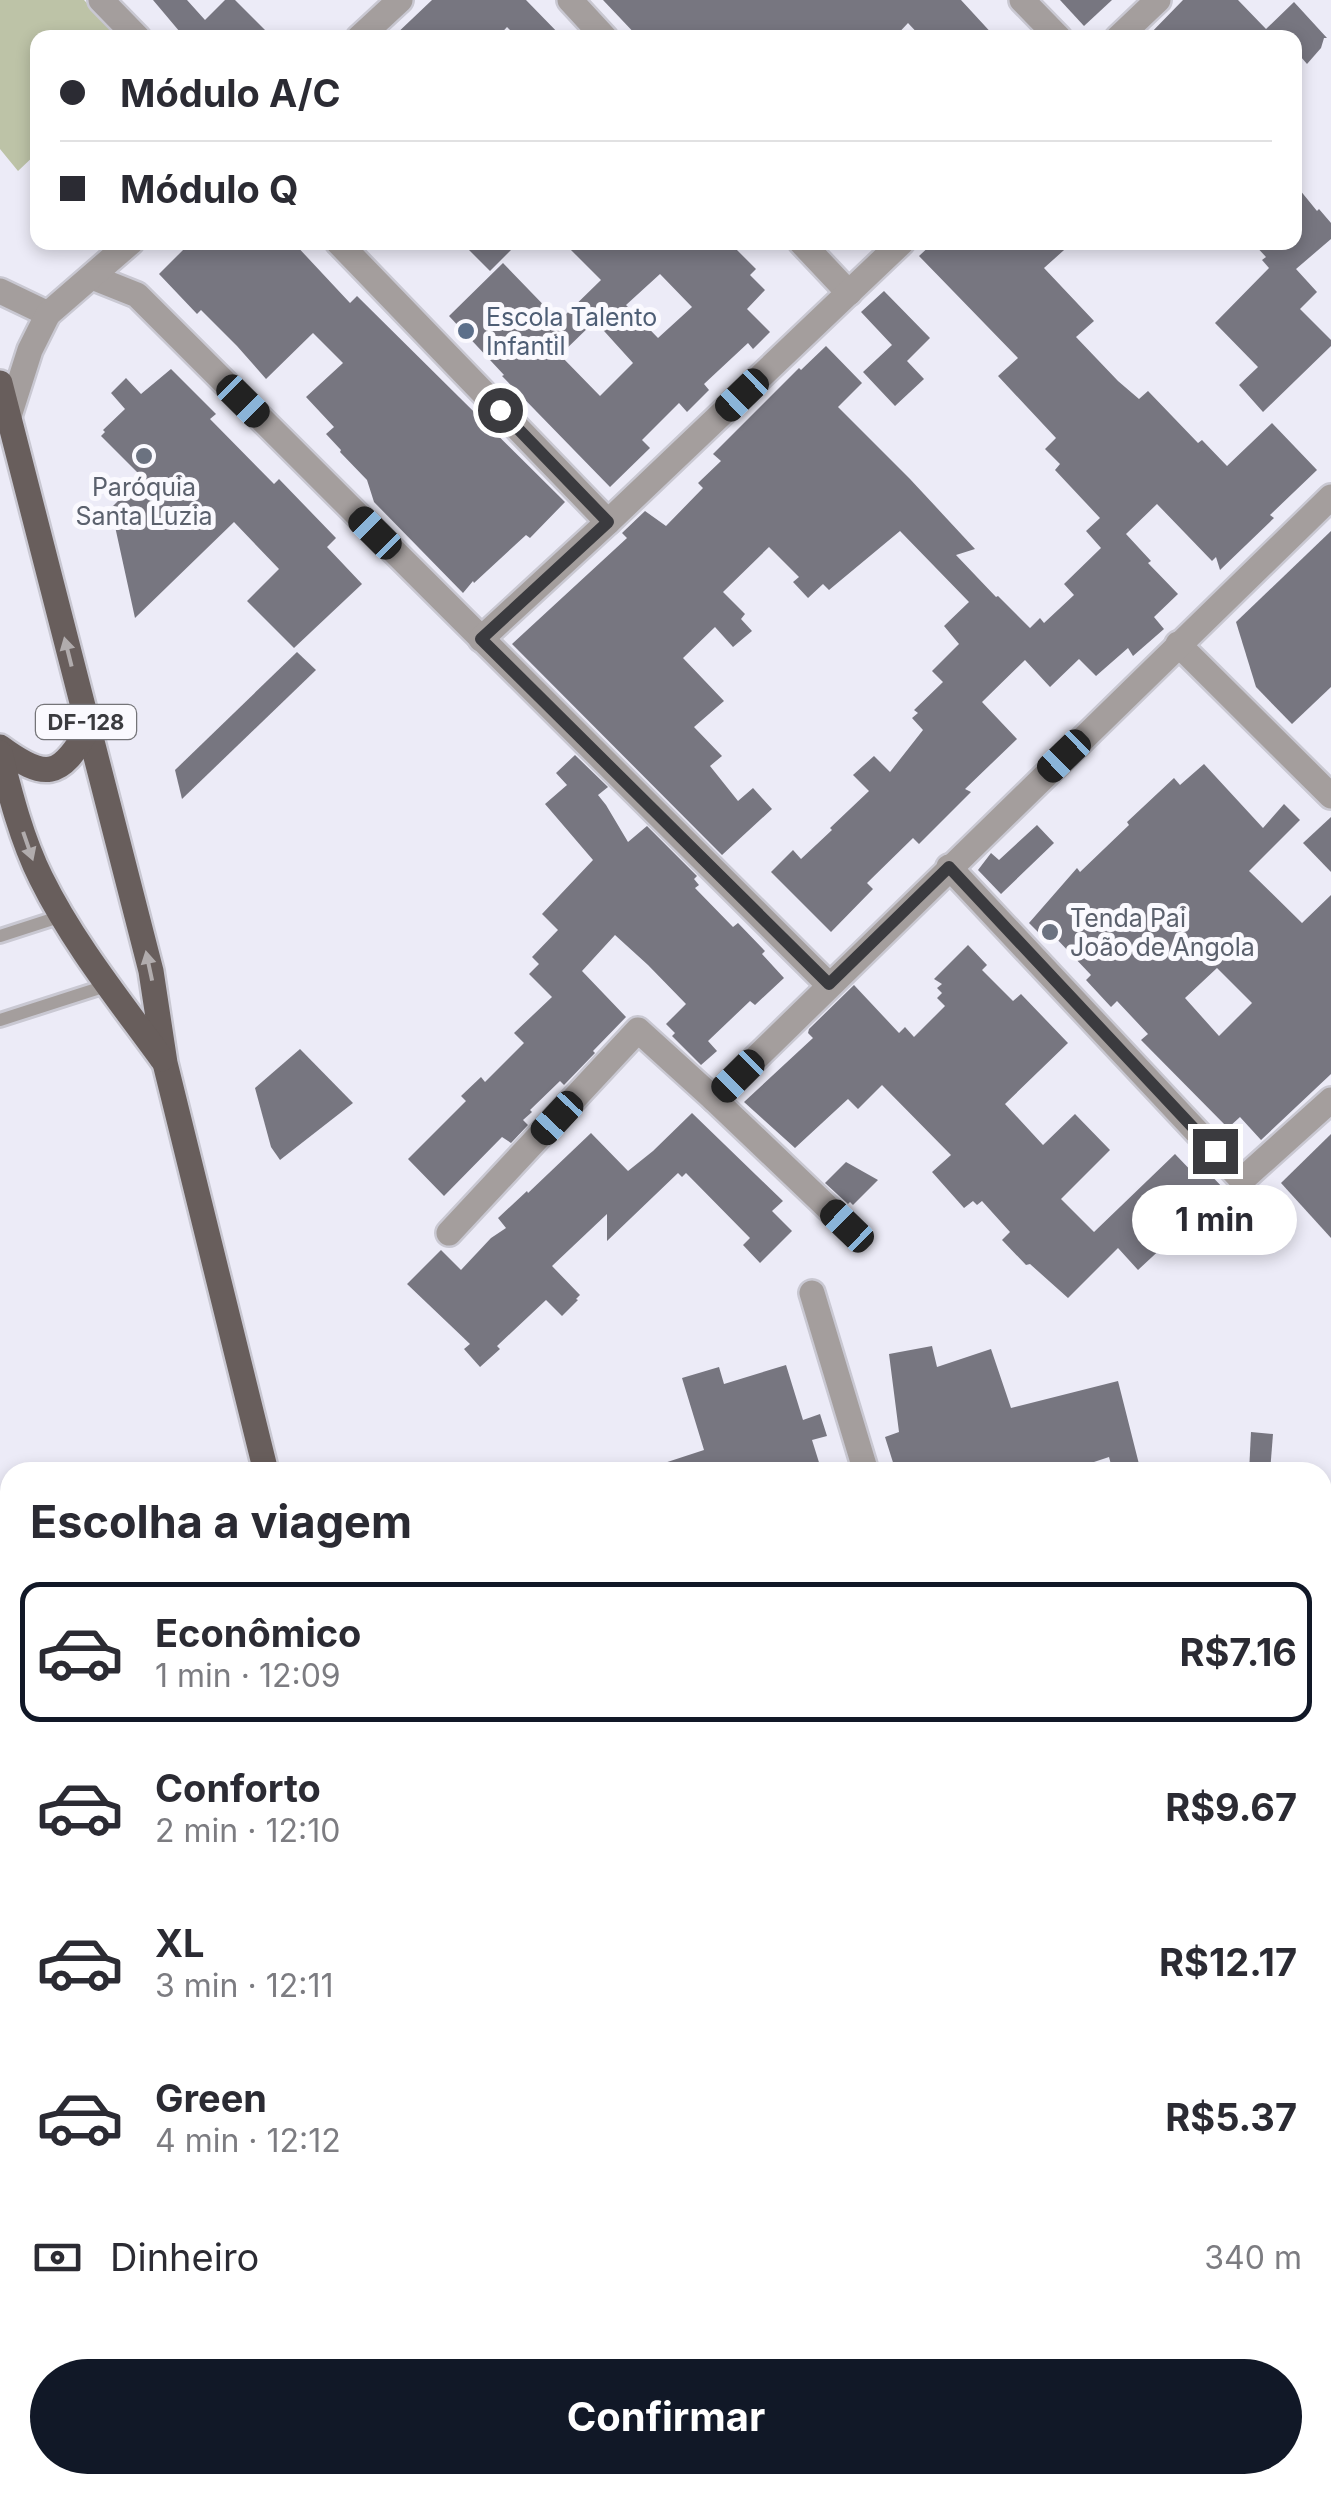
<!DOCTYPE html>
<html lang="pt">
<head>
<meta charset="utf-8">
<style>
  body { margin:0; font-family:Inter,sans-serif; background:#f2f2f3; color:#2b2b33; height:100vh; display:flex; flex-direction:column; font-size:38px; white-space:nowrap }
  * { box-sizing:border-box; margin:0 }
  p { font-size:32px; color:#7c7c81 }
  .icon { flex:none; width:55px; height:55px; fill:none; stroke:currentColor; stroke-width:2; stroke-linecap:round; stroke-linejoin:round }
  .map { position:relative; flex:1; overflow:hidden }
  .sheet { position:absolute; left:0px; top:1462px; width:1332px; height:1032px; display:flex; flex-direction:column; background:#fff; border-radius:30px 30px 0 0; box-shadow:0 5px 15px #0003 }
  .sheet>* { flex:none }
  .top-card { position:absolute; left:30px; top:30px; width:1272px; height:220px; border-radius:20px; box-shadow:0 5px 15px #0003; display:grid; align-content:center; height:220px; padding:0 30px; background:#fff }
  .end { position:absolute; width:45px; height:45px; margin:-22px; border:12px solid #3b3b3f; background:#fff; box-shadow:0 0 0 5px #fff }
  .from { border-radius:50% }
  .bubble { position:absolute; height:70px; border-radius:35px; background:#fff; box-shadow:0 5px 15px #0003; font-size:32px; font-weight:700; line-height:70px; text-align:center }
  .car { position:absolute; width:30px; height:60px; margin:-30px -15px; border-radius:12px; box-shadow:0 0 8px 2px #0007; background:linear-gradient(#222 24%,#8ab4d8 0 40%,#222 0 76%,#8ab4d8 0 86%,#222 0) }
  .top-card b { display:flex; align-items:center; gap:35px; height:95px; font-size:38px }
  .top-card b+b { border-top:2px solid #e1e1e2 }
  .top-card i { width:25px; height:25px; background:#2b2b33 }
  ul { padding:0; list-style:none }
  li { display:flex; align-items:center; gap:30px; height:140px; margin:0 20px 15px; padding:0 10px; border:5px solid transparent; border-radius:20px }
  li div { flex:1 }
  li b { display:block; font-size:38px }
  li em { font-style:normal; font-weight:700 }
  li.on { border-color:#111827 }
  li>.icon { width:90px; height:90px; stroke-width:1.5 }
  h2 { padding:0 30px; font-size:45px; line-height:120px }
  .pay { display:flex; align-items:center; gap:25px; height:110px; padding:0 30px; font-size:38px }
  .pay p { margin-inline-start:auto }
  .primary-button { display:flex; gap:20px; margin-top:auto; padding:20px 30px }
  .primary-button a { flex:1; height:115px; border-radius:60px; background:#111827; color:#fff; font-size:40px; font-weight:700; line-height:115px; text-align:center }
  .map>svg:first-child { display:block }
  .green { fill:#bdc3a7 }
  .forest { fill:#a9b18d }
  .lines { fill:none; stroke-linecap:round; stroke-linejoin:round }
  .stream { stroke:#6d8796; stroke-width:9 }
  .building { fill:#777680; fill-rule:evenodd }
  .service-casing { stroke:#c9c8d2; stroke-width:18 }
  .minor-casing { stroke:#c9c8d2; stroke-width:30 }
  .tertiary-casing { stroke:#c9c8d2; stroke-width:30 }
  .primary-casing { stroke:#c9c8d2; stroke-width:30 }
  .service { stroke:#a49e9d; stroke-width:12 }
  .minor { stroke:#a49e9d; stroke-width:25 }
  .tertiary { stroke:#a49e9d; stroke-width:25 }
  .primary { stroke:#685e5c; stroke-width:25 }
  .oneway { fill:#b1acad }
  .route { stroke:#3b3b3f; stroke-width:12 }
  .service-dot { fill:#5c6f8a; stroke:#faf9fe; stroke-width:4 }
  .worship-dot { fill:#6b7280; stroke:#faf9fe; stroke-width:4 }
  .labels { text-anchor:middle; stroke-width:10; stroke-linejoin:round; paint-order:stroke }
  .shield { fill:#faf9fe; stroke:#747478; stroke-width:2.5 }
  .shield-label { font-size:22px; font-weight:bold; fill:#3b3b3f }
  .service-label { font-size:25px; fill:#4e5e75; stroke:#faf9fe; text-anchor:start }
  .worship-label { font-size:25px; fill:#5b616d; stroke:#faf9fe }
</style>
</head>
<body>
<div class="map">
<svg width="1331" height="2493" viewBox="0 0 1331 2493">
  <rect width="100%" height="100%" fill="#ecebf7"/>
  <polygon class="green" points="0,0 84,0 119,37 38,38 37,153 18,171 0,149"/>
  <g class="forest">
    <polygon points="1331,1720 1331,1983 1323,1985 1322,1723"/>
    <polygon points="10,1999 10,2391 0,2394 0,2000"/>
  </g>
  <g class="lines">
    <g class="stream">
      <polyline points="1322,1848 1331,1848"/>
      <polyline points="0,2191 10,2188"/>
    </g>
  </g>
  <g class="building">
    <polygon points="153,0 187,0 205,20 225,0 235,0 273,38 185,38"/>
    <polygon points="432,0 526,0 563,38 518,38 507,27 497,38 392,38"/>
    <polygon points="603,0 961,0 996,38 922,38 908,23 894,38 639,38"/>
    <polygon points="1060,0 1112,0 1084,26"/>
    <polygon points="1183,0 1238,0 1266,29 1294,2 1327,38 1324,38 1321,48 1307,64 1295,50 1295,38 1146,38"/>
    <polygon points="1295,184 1317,211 1319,209 1331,223 1331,239 1296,269 1317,292 1300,309 1331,340 1331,346 1263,412 1239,385 1258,367 1215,323 1269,268 1262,260 1266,257 1252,242 1295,242"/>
    <polygon points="191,242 293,242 350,303 357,296 565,502 530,538 526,535 474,583 473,581 463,593 374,502 367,480 340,452 341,450 326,434 334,427 306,397 343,363 313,333 266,379 237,346 201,310 197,314 159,274"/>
    <polygon points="461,242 519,242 490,271"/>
    <path d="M563,242H729L756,269L750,275L765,290L747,309L770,332L753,349L748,343L704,384L709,390L687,412L679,403L642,440L650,448L610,487L502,376L504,375L449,316L503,263L559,321L601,280ZM660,274L692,307L658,338L626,305ZM595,321L633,363L600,396L560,355Z"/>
    <polygon points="934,242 1073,242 1044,268 1094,321 1076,337 1118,381 1139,399 1148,391 1198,443 1202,440 1227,466 1272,423 1317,470 1270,515 1274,518 1220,570 1216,557 1212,561 1157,504 1126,534 1151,561 1148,563 1178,594 1154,617 1164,629 1133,656 1128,648 1096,676 1079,659 1050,687 1025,660 982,702 1017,739 965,789 971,792 919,844 913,838 867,883 873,889 831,932 771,872 793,850 801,859 832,830 830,828 869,791 853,775 874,756 890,772 923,730 912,718 918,713 914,710 943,682 932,671 959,644 944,626 969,602 900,531 829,590 823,584 808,598 793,582 799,577 769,547 723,592 745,614 741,619 752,631 733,647 715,627 683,658 724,701 694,727 722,756 710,766 738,801 753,788 772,809 722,855 512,644 627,538 622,533 645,511 666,526 703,488 698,483 721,461 713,454 799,368 801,370 826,346 862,383 838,407 910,479 975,549 956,555 996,597 998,596 1030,628 1040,618 1044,623 1074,595 1064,584 1101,548 1086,531 1100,518 1055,470 1060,464 1045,449 1056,438 998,376 1018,358 919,256"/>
    <polygon points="884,291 930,338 907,361 924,379 895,406 863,372 892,345 861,312"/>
    <polygon points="171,369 216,414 210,419 274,484 279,479 336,538 327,547 362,584 294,648 247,601 279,569 234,522 135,618 111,508 142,477 101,436 105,432 103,430 125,409 111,393 126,378 141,394"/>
    <polygon points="1331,531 1331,687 1292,724 1256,687 1236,622"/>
    <polygon points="297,652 316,670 182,799 175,770"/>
    <polygon points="575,755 608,787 598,795 606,805 628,842 647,826 697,876 694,879 699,885 695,888 733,927 738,923 765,951 762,954 784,978 755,1005 750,1001 708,1041 717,1051 701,1065 672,1036 675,1033 666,1024 686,1004 648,965 615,935 582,971 626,1017 593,1051 595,1053 564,1085 560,1081 530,1110 532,1112 523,1120 528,1125 511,1143 502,1137 444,1196 408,1159 466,1101 461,1096 481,1077 485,1082 524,1043 514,1033 552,997 529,974 539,964 532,957 558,930 542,914 593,860 545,804 567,785 556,773"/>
    <path d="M1204,764L1263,828L1284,804L1300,820L1249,871L1302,923L1331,895V1074L1261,1140L1240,1117L1228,1128L1141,1040L1148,1034L1117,1001L1111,1007L1086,980L1091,975L1053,935L1047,941L1029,923L1077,868L1080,872L1129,825L1127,822L1174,778L1180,785ZM1217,968L1252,1003L1219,1036L1185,998Z"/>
    <polygon points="1331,817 1331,872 1303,843"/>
    <polygon points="1037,825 1054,843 1001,894 978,870 991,853 999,860"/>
    <polygon points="968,945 987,965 982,970 1013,1001 1021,994 1068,1043 1005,1104 1043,1145 1075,1114 1110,1150 1061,1199 1094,1232 1175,1154 1198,1178 1206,1170 1224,1189 1222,1190 1225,1194 1209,1214 1225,1232 1201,1254 1180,1231 1138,1270 1118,1248 1068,1298 1030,1264 1026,1265 1002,1240 1010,1232 982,1201 977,1205 973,1201 964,1208 932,1172 951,1155 882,1085 858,1109 848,1099 795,1148 744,1102 813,1038 808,1033 809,1029 854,985 899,1033 905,1027 914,1037 945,1006 937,998 942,993 937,988 942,984 934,979"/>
    <polygon points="300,1049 353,1103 280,1160 271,1147 255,1088"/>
    <polygon points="692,1113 783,1201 772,1211 792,1231 760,1263 743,1245 750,1238 686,1173 682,1177 678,1173 607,1241 607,1214 552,1266 580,1295 576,1299 578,1300 562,1316 546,1300 497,1346 500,1349 480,1367 464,1349 470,1344 407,1284 441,1250 461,1270 491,1238 506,1228 498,1218 527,1191 528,1193 591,1133 628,1171 653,1151"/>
    <polygon points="1331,1134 1331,1238 1281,1183"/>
    <polygon points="846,1162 878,1180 853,1205 850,1202 848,1204 825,1183"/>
    <polygon points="932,1346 937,1367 991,1349 1011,1408 1118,1381 1141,1472 1113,1472 1109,1457 1064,1472 896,1472 885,1437 899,1432 889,1354"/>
    <polygon points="786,1365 803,1420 820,1414 827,1436 812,1440 822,1472 649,1472 649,1468 704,1450 682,1378 719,1367 724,1384"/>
    <polygon points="1251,1432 1273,1434 1270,1472 1249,1472"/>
  </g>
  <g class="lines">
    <g class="service-casing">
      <g id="service">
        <polyline points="0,936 62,916"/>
        <polyline points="0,1020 109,985"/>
      </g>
    </g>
    <g class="minor-casing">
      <g id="minor">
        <polyline points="101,0 138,38"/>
        <polyline points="570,0 605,38"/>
        <polyline points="1022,0 1059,38"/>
        <polyline points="359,38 400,0"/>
        <polyline points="1118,38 1158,0"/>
        <polyline points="338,242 608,522"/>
        <polyline points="801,242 849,293"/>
        <polyline points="92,277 137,295 829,985"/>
        <polyline points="0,291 48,314"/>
        <polyline points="9,416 30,350 48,314 131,242"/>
        <polyline points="481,639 608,522 902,242"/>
        <polyline points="1178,644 1331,796"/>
        <polyline points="949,867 1242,1180 1331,1100"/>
        <polyline points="714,1099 1331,497"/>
        <polyline points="449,1233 638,1030 714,1099 847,1226"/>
        <polyline points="812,1293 866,1472"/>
        <polyline points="1322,1577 1323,1577"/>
        <polyline points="1140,2485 1143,2493"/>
      </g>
    </g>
    <g class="tertiary-casing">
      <g id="tertiary">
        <polyline points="1322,2260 1331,2257"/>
        <polyline points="1322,2307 1331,2304"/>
        <polyline points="607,2493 630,2485"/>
        <polyline points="750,2493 774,2485"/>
      </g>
    </g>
    <g class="primary-casing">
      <g id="primary">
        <polyline points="0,383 151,971 165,1063 266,1472"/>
        <path d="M0,747C45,780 60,779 88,729"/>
        <path d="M0,753C10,794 22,840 41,878C73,943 120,1001 162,1059"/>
        <polyline points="521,2485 523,2493"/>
      </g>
    </g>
    <use href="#service" class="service"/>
    <use href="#minor" class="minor"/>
    <use href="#tertiary" class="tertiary"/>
    <use href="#primary" class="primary"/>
  </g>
  <defs><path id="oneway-solid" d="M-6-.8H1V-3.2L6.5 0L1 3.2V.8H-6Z" transform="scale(2.5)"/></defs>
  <g class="oneway">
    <use href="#oneway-solid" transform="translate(68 652) rotate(-104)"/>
    <use href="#oneway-solid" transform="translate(28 846) rotate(71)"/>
    <use href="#oneway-solid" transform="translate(149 966) rotate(-102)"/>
  </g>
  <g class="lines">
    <polyline class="route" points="500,410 608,522 481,639 829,984 949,867 1215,1151"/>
  </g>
  <circle class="service-dot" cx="466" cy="331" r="10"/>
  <g class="worship-dot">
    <circle cx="144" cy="456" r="10"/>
    <circle cx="1050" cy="932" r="10"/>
  </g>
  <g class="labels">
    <rect class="shield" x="36" y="705" width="100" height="34" rx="8"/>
    <g class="shield-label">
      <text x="86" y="730">DF-128</text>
    </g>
    <g class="service-label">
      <text x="486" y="326">Escola Talento<tspan x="486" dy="29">Infantil</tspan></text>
    </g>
    <g class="worship-label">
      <text x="144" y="496">Paróquia<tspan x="144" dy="29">Santa Luzia</tspan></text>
      <text x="1070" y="927" text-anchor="start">Tenda Pai<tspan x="1070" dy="29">João de Angola</tspan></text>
    </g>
  </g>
</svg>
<i class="end from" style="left:500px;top:410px"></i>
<i class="end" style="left:1215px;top:1151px"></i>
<div class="bubble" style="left:1132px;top:1185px;width:165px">1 min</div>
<i class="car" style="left:742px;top:395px;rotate:226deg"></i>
<i class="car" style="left:243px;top:401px;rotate:135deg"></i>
<i class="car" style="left:375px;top:533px;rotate:315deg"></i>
<i class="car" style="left:1064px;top:756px;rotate:226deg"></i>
<i class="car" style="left:738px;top:1076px;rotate:225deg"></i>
<i class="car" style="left:557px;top:1118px;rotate:223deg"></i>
<i class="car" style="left:847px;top:1226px;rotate:314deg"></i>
<div class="top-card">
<b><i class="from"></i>Módulo A/C</b>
<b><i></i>Módulo Q</b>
</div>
<section class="sheet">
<h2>Escolha a viagem</h2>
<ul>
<li class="on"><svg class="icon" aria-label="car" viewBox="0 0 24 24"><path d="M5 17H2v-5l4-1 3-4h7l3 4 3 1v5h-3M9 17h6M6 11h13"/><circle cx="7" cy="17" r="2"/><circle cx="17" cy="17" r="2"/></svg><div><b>Econômico</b><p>1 min · 12:09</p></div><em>R$7.16</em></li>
<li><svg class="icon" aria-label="car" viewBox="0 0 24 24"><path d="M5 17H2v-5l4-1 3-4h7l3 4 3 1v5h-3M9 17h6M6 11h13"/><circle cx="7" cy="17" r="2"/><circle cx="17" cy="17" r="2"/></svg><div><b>Conforto</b><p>2 min · 12:10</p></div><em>R$9.67</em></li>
<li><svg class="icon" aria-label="car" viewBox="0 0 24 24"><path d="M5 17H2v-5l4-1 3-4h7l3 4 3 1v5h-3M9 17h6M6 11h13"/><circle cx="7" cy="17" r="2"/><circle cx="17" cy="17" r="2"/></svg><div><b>XL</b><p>3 min · 12:11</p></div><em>R$12.17</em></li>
<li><svg class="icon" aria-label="car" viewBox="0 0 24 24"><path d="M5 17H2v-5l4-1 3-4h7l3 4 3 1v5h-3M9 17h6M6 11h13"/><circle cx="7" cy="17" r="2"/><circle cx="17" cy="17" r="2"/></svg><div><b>Green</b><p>4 min · 12:12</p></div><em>R$5.37</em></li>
</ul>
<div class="pay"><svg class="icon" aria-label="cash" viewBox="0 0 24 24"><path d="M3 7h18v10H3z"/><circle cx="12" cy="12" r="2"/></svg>Dinheiro<p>340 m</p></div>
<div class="primary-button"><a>Confirmar</a></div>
</section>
</div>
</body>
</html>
